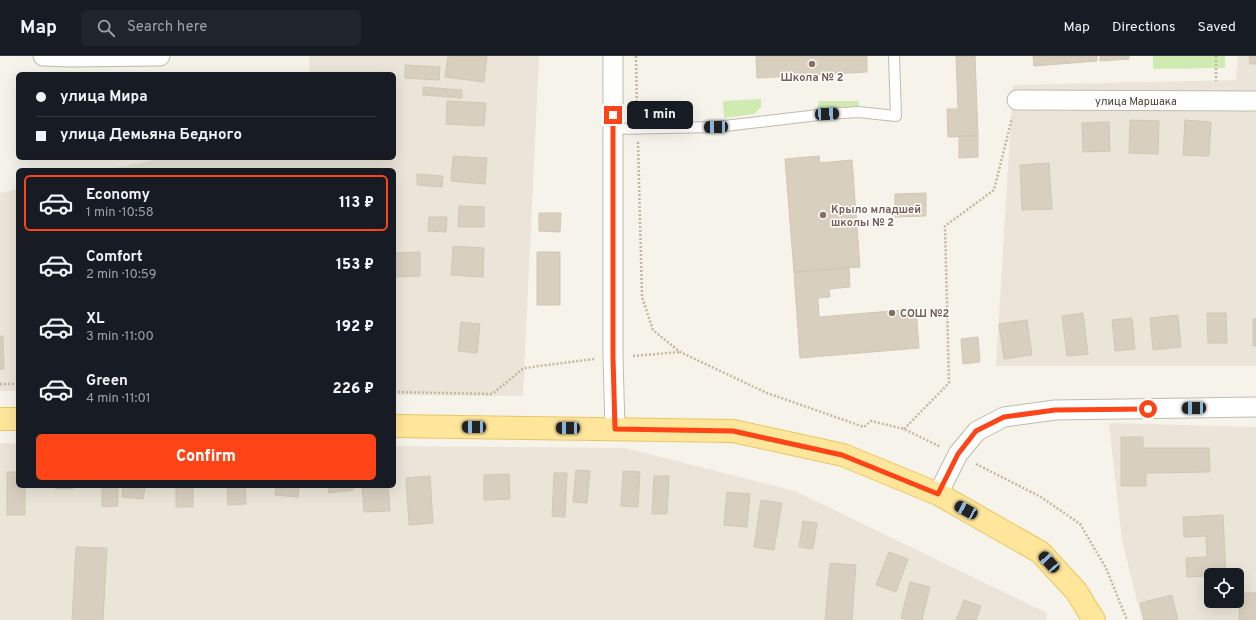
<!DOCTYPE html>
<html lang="en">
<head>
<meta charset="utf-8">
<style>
  body { margin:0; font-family:Overpass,sans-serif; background:#20242c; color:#f1f3f6; height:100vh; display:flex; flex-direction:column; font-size:15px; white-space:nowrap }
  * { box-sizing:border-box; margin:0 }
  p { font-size:13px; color:#9ea1a6 }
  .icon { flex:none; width:22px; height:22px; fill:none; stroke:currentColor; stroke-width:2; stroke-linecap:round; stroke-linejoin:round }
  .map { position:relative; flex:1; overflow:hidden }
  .drawer { position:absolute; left:16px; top:112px; width:380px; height:320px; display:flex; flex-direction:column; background:#171b24; border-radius:6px; box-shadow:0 4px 16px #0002 }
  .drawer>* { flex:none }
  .top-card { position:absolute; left:16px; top:16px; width:380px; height:88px; border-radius:6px; box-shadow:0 4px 16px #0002; display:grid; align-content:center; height:88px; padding:0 20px; background:#171b24 }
  .buttons { position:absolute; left:1204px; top:512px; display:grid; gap:8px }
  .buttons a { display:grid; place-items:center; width:40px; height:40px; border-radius:6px; background:#171b24; box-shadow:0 4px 16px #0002; font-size:20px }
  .end { position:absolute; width:18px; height:18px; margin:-9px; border:5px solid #ff4418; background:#fff; box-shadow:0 0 0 2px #fff }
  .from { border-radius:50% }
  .bubble { position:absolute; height:28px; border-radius:6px; background:#171b24; box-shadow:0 4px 16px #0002; font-size:13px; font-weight:800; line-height:28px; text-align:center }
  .car { position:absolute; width:12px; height:24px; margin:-12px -6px; border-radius:5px; box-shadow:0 0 3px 1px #0007; background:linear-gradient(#222 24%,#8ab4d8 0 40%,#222 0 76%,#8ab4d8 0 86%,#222 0) }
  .top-card b { display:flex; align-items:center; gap:14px; height:38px; font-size:15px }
  .top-card b+b { border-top:1px solid #363941 }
  .top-card i { width:10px; height:10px; background:#f1f3f6 }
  ul { padding:7px 0 0; list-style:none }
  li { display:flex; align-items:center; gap:12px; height:56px; margin:0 8px 6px; padding:0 12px; border:2px solid transparent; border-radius:6px }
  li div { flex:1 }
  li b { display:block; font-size:15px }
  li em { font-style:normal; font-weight:800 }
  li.on { border-color:#ff4418 }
  li>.icon { width:36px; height:36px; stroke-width:1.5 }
  .cta { display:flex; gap:8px; margin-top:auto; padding:8px 20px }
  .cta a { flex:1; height:46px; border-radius:6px; background:#ff4418; color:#fff; font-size:16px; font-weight:800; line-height:46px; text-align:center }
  header { display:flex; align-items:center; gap:24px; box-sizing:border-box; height:56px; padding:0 20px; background:#171b24; border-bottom:1px solid #363941 }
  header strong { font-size:19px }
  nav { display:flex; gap:22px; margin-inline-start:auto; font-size:14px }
  .search { width:280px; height:36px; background:#20242c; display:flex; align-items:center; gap:10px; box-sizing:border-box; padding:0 14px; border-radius:6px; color:#9ea1a6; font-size:15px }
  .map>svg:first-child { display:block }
  .residential { fill:#eae5d8; fill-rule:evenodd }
  .green { fill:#cfebb2 }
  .building { fill:#d8cfbf; stroke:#d3c7b2 }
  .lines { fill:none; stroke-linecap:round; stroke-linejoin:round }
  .service-casing { stroke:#c2bbac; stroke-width:12 }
  .minor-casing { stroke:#c2bbac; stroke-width:21 }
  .primary-casing { stroke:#e8c666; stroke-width:24 }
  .path { stroke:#c4b89d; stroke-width:2.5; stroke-dasharray:2 2; stroke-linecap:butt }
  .service { stroke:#fff; stroke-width:10 }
  .minor { stroke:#fff; stroke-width:19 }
  .primary { stroke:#ffe69a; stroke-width:22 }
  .route { stroke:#ff4418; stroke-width:5 }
  .education-dot { fill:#8d6e63; stroke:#fff; stroke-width:1.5 }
  .labels { text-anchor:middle; stroke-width:3; stroke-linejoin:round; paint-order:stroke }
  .education-label { font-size:11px; font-weight:bold; fill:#785e54; stroke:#fff; text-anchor:start }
  .street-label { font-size:11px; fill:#4a4438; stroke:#fff }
</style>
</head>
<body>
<header>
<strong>Map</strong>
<div class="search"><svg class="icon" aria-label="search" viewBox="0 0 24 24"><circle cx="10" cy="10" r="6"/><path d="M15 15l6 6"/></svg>Search here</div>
<nav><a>Map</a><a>Directions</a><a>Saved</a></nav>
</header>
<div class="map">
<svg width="1256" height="564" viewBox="0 0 1256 564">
  <rect width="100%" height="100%" fill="#f6f3ea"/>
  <g class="residential">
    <polygon points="309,0 539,0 523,340 394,339 394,114 107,114 163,102 394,102 394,18 310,18"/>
    <polygon points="1238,0 1256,0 1256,310 996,310 1013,29 1236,24"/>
    <polygon points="18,133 18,335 0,335 0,137"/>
    <path d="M1109,367L1256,371V564H1142L1122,485ZM1211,519H1237V545H1211Z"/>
    <polygon points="0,387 18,388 18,430 394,430 394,390 625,392 795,435 1047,557 1046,564 0,564"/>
  </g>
  <g class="green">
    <polygon points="1153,0 1225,0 1225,12 1153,13"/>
    <polygon points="761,43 761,51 754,58 724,62 723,45"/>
    <polygon points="819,45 859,45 858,56 827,58 818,51"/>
  </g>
  <g class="building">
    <polygon points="448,0 487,0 484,26 445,21"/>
    <polygon points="756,0 867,0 867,16 757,22"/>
    <polygon points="956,0 975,0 978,80 948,81 947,53 958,53"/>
    <polygon points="1033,0 1097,0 1097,5 1034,10"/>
    <polygon points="1100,0 1129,0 1129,3 1100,5"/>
    <polygon points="1249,0 1256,0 1256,8 1250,8"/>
    <polygon points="405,9 440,11 439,24 405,22"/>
    <polygon points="423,31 462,34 462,42 423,39"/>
    <polygon points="447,45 486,47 484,70 446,68"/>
    <polygon points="1130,64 1159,65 1158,98 1129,97"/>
    <polygon points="1185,64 1211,66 1209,100 1183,99"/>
    <polygon points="1109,66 1110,95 1083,96 1082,67"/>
    <polygon points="959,80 978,80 978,101 959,102"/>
    <polygon points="453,100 487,102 485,128 451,125"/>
    <polygon points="819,100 820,107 852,104 860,211 794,216 785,103"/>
    <polygon points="1049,107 1052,153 1022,154 1020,109"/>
    <polygon points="417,118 443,120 442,131 417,129"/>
    <polygon points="926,137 926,160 895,161 895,138"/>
    <polygon points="459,150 484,151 484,171 458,171"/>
    <polygon points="539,157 561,157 560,176 539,175"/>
    <polygon points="429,161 447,161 446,176 428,175"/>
    <polygon points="453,190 484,192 483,221 451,219"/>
    <polygon points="420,196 420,220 394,221 394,197"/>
    <rect x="537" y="196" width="23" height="53"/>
    <polygon points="849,212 850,231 829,233 830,241 818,242 819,261 916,253 919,292 800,302 794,216"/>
    <polygon points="1083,257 1088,298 1067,300 1062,260"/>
    <polygon points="1207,257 1226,257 1227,287 1208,287"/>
    <polygon points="1178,259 1181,291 1153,294 1150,262"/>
    <polygon points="1132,262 1135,293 1115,295 1112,264"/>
    <rect x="1253" y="263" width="3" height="27"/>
    <polygon points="1027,264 1032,299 1004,303 999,268"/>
    <polygon points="461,266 480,268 477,297 458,295"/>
    <polygon points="0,280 3,280 4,313 0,313"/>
    <polygon points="978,281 980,306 963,308 961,283"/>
    <polygon points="1121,381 1143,381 1143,392 1209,392 1210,416 1146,417 1146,430 1121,430"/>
    <polygon points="576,414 590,415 587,447 573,446"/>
    <polygon points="623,415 640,416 638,451 621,450"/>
    <polygon points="7,416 18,416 18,430 25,430 25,459 7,459"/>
    <polygon points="554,417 567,417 565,461 552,460"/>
    <polygon points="509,418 510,443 484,444 484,419"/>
    <polygon points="430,420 433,467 409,469 406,422"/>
    <polygon points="654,420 669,420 667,458 652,458"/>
    <rect x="56" y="430" width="17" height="3"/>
    <polygon points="102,430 118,430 118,450 102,451"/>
    <polygon points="123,430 145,430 143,443 122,441"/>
    <rect x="176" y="430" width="17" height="21"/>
    <polygon points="227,430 245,430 246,448 228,449"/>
    <polygon points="276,430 299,430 298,441 275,439"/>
    <polygon points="328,430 353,430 353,434 329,437"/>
    <polygon points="362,430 388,430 390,455 364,456"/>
    <polygon points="727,436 750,438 747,471 724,469"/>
    <polygon points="761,444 782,447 774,494 754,491"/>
    <polygon points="1223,459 1226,519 1187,521 1186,502 1207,501 1206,480 1184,481 1183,461"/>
    <polygon points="803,465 817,467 813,493 799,491"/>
    <polygon points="76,491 107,492 103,564 72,564"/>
    <polygon points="889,496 908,503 896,536 876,529"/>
    <polygon points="830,507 856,509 852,564 825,564"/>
    <polygon points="910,526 930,531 922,564 909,564 901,562"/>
    <polygon points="1240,537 1256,537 1256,564 1239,564"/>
    <polygon points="1172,539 1178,564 1144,564 1140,547"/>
    <polygon points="964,544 981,550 976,564 956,564"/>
  </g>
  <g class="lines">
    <g class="service-casing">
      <polyline id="service" points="613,73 716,71 827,58 858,56 896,60 894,0"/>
    </g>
    <g class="minor-casing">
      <g id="minor">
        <polyline points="43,0 70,1 160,0"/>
        <polyline points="613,0 613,301 615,373"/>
        <polyline points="1017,44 1256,45"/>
        <polyline points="938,438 958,398 977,375 1004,361 1055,354 1256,351"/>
      </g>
    </g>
    <g class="primary-casing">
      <g id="primary">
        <polyline points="0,363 18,363"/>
        <polyline points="394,370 733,375 843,399 938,438 1040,496 1076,535 1094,564"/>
      </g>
    </g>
    <g class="path">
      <polyline points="636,0 637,57"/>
      <polyline points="1216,0 1216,25"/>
      <polyline points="638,86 642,241 653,274 680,296 767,337 864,371 871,365 904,373 941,391"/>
      <polyline points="633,300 680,296"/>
      <polyline points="0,328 18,328"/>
      <polyline points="394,336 492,338 524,312 594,303"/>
      <polyline points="904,373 949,327 945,170 994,134 1012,62"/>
      <polyline points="976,408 1041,441 1080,468 1106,512 1127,564"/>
    </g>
    <use href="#service" class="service"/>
    <use href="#minor" class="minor"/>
    <use href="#primary" class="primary"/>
  </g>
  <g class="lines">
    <polyline class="route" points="613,59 613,301 615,373 733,375 842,399 938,438 958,398 976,375 1004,361 1055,354 1148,353"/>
  </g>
  <g class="education-dot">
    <circle cx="812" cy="8" r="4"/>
    <circle cx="823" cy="159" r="4"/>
    <circle cx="892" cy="257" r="4"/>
  </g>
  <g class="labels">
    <g class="education-label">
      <text x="812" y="25" text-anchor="middle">Школа № 2</text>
      <text x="831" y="157">Крыло младшей<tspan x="831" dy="13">школы № 2</tspan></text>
      <text x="900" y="261">СОШ №2</text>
    </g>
    <g class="street-label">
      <text x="1136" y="49">улица Маршака</text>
    </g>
  </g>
</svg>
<div class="buttons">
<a><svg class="icon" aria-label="locate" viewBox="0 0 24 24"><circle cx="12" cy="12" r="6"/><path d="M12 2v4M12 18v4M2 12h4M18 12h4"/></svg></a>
</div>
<i class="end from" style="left:1148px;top:353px"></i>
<i class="end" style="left:613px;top:59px"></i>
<div class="bubble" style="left:627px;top:45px;width:66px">1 min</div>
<i class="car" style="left:827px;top:58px;rotate:87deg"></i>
<i class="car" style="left:716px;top:71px;rotate:269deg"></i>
<i class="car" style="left:1194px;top:352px;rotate:269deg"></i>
<i class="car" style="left:474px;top:371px;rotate:271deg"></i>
<i class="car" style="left:568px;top:372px;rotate:271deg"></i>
<i class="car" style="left:966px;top:454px;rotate:299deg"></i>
<i class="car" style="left:1049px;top:506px;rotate:318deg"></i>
<div class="top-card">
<b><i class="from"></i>улица Мира</b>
<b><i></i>улица Демьяна Бедного</b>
</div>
<section class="drawer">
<ul>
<li class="on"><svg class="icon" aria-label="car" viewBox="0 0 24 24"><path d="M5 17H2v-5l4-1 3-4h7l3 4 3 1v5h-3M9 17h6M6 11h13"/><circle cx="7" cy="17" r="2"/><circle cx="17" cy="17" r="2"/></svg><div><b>Economy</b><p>1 min · 10:58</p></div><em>113 ₽</em></li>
<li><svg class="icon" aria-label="car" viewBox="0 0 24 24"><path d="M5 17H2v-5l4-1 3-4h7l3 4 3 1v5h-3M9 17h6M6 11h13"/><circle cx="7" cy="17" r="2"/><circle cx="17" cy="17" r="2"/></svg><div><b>Comfort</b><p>2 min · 10:59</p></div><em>153 ₽</em></li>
<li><svg class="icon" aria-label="car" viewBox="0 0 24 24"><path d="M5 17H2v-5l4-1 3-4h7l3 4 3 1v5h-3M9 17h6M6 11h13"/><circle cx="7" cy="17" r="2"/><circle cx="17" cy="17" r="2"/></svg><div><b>XL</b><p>3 min · 11:00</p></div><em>192 ₽</em></li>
<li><svg class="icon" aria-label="car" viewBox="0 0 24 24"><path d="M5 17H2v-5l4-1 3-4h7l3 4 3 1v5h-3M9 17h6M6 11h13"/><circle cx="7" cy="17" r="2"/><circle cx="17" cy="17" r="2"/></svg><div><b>Green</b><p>4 min · 11:01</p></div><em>226 ₽</em></li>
</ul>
<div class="cta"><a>Confirm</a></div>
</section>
</div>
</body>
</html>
